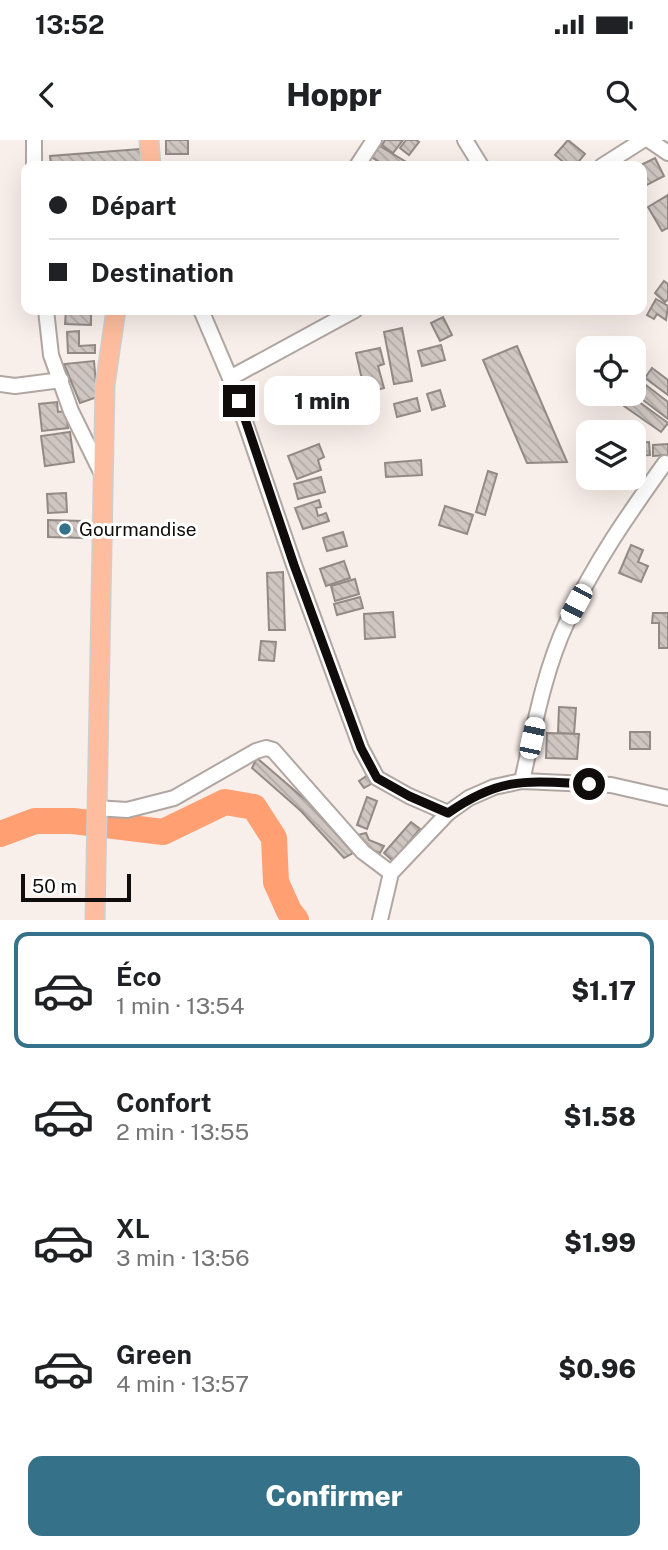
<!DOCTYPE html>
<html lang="fr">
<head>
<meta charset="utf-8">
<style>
  body { margin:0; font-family:"Public Sans",sans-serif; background:#f2f2f2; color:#202124; height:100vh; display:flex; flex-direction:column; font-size:26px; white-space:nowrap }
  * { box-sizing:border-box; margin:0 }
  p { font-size:23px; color:#757577 }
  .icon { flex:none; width:38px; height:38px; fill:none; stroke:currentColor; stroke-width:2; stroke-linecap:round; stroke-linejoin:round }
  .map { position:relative; height:780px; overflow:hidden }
  .drawer { display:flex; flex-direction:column; background:#fff; flex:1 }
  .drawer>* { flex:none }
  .top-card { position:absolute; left:21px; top:21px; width:626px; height:154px; border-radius:14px; box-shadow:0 7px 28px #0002; display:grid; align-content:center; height:154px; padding:0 28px; background:#fff }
  .tools { position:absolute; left:576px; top:196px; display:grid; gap:14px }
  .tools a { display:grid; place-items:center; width:70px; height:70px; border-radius:14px; background:#fff; box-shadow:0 7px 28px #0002; font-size:35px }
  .scale { position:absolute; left:21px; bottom:18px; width:110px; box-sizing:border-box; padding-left:7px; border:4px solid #0f0c0b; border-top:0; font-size:19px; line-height:24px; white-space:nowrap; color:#0f0c0b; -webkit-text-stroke:5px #fff; paint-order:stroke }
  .end { position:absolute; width:32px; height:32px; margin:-16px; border:9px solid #0f0c0b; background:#fff; box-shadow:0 0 0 4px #fff }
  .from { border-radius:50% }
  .bubble { position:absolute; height:49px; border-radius:14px; background:#fff; box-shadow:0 7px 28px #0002; font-size:23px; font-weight:800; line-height:49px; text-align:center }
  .car { position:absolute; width:21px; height:42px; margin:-21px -10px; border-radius:9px; box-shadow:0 0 5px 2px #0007; background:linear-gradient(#fff 24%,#345 0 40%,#fff 0 76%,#345 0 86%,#fff 0) }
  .top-card b { display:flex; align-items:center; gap:24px; height:66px; font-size:26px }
  .top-card b+b { border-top:2px solid #e0e0e0 }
  .top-card i { width:18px; height:18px; background:#202124 }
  ul { padding:12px 0 0; list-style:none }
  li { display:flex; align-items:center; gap:21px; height:116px; margin:0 14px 10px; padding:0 14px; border:4px solid transparent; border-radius:14px }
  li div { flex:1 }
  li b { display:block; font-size:26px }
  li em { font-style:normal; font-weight:800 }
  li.on { border-color:#357289 }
  li>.icon { width:63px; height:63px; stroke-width:1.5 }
  .cta { display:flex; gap:14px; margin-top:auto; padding:14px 28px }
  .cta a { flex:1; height:80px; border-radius:14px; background:#357289; color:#fff; font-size:28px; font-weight:800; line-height:80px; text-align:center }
  .status { display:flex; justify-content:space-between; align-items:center; height:49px; padding:0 35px; background:#fff; direction:ltr }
  .status svg { height:19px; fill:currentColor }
  header { display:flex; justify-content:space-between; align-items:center; height:91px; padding:0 28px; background:#fff; font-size:32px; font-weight:800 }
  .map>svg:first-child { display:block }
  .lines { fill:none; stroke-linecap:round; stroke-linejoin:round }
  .river { stroke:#ff9f72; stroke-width:26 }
  .building { fill:url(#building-back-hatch); stroke:#938a86; stroke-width:2 }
  .minor-casing { stroke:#b0a7a3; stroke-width:18 }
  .major-casing { stroke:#cfcece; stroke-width:21 }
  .minor { stroke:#fff; stroke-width:14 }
  .major { stroke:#febd9e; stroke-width:18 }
  .route { stroke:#0f0c0b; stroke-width:9 }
  .poi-dot { fill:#357289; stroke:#fff; stroke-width:2.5 }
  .labels { text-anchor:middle; stroke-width:6; stroke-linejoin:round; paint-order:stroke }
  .poi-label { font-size:19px; fill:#0f0c0b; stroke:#fff; text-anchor:start }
</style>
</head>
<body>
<div class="status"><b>13:52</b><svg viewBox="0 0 49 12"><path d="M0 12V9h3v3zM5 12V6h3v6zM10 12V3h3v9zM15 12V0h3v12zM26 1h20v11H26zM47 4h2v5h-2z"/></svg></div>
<header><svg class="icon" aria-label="back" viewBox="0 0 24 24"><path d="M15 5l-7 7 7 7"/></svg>Hoppr<svg class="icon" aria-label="search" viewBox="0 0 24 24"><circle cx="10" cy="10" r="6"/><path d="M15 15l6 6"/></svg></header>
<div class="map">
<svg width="668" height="780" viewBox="0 0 668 780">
  <defs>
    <pattern id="building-back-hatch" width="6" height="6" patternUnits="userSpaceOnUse" patternTransform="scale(1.75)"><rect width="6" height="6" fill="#cfc6c2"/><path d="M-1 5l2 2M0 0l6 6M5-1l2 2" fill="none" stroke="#b1a9a5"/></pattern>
  </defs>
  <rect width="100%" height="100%" fill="#f8eeea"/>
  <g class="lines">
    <polyline class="river" points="0,694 35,681 73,681 163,692 225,662 254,667 274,698 276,742 289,771 296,780"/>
  </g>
  <g class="building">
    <rect x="166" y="0" width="22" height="14"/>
    <polygon points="385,0 403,0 393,13 382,5"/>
    <polygon points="406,0 416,0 419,2 409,15 400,8"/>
    <polygon points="568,0 585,14 575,26 568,26 555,15"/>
    <polygon points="378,5 413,26 386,26 371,17"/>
    <polygon points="140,9 142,26 51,26 50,16"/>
    <polygon points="655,18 664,36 643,47 642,26 639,26"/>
    <polygon points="668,55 668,88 662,91 648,67"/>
    <polygon points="664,141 668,144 668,159 665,162 655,153"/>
    <polygon points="656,159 668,166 666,180 657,174 654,179 647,175"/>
    <polygon points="66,170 91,170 91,185 65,184"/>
    <polygon points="443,177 452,195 440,201 431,183"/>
    <polygon points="402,188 412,241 394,244 384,192"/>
    <polygon points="79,191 79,206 95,205 95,213 68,213 67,192"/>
    <polygon points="441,205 445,220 422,226 418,211"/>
    <polygon points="517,206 567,322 527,323 483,220"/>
    <polygon points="380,208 384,224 378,226 384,248 365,253 356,213"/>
    <polygon points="94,221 97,257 80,263 64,224"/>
    <polygon points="652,228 668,240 668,255 645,238"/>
    <polygon points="642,242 668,262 668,279 634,253"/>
    <polygon points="440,250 445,266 432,270 427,254"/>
    <polygon points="631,256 668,283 661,292 624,266"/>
    <polygon points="417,258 420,271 397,277 394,264"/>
    <polygon points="57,262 58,272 66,271 68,288 42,291 39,264"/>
    <polygon points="70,292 74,322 45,326 41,296"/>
    <polygon points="649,302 650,315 634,316 634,303"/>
    <polygon points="319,304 324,317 318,320 321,330 297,339 288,316"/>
    <polygon points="668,304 668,315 653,316 653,305"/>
    <polygon points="588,308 588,321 582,322 580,309"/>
    <polygon points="421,320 422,335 386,337 385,323"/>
    <polygon points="488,331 497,334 485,375 476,372"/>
    <polygon points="321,337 325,352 298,359 294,344"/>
    <polygon points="66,353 67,372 48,373 47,354"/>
    <polygon points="319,360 321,367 316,368 318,376 326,373 329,381 303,389 295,368"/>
    <polygon points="445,366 473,375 467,394 439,385"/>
    <polygon points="48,380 83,381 83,398 48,397"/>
    <polygon points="343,392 347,406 327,411 323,398"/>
    <polygon points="631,405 643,410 638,422 648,426 641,442 619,433"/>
    <polygon points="344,421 350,438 326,446 320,429"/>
    <polygon points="283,432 285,490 269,490 267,433"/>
    <polygon points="355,439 359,454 335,461 331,446"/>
    <polygon points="360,457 363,468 337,475 334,464"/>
    <polygon points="393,472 395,497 365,499 364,474"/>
    <polygon points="653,473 668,473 668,508 659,508 659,483 652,483"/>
    <polygon points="261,501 276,502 274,521 259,520"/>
    <polygon points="559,567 576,568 574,594 558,593"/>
    <rect x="630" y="592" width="20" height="17"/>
    <polygon points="547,593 579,594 577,619 546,618"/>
    <polygon points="257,618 308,662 353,713 344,718 301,671 252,628"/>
    <polygon points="368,635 373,643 364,648 359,641"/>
    <polygon points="367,657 377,661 367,689 357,685"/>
    <polygon points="411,682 420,689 393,721 384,713"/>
    <polygon points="366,693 369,700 384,706 380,713 363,706 358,695"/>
  </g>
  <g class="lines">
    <g class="minor-casing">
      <g id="minor">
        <polyline points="34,0 34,26"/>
        <polyline points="465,0 481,26"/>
        <polyline points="649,0 668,13"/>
        <polyline points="357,26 374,0"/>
        <polyline points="602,26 643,0"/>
        <polyline points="46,170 51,215 71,271 103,336"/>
        <polyline points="201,170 230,238 294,425 361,608 377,638 409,656 448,673"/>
        <polyline points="230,238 355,170"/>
        <polyline points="0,244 15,246 61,240"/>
        <path d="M522,641C534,588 544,531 567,482C594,423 628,375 665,323"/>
        <polyline points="96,668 127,670 174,658 256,611 266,608 273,610 363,712 391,733"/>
        <polyline points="380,780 391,733 448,673 469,658 494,647 522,641 611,645 668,658"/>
      </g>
    </g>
    <g class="major-casing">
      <g id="major">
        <polyline points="149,0 151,26"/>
        <polyline points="95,780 105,245 116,170"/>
      </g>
    </g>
    <use href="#minor" class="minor"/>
    <use href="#major" class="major"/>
  </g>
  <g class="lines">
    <path class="route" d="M239,261L294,425L361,608L377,638L409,656L448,673C501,636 527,641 589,644"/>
  </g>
  <circle class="poi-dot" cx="65" cy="389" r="7"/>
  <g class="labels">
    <g class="poi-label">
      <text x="79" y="396">Gourmandise</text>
    </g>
  </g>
</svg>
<div class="tools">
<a><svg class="icon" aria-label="locate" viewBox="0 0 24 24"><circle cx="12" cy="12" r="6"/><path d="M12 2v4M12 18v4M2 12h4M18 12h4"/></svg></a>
<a><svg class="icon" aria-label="layers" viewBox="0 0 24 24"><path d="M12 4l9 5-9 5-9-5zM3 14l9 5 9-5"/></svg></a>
</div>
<div class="scale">50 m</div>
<i class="end from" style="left:589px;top:644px"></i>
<i class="end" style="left:239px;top:261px"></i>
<div class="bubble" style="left:264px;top:236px;width:116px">1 min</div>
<i class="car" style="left:576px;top:464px;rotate:208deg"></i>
<i class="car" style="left:532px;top:598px;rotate:12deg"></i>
<div class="top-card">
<b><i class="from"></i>Départ</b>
<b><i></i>Destination</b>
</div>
</div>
<section class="drawer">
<ul>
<li class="on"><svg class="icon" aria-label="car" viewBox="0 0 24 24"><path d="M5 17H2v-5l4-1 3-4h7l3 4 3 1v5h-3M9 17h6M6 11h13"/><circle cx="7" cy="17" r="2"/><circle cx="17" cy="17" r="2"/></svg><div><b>Éco</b><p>1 min · 13:54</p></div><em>$1.17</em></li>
<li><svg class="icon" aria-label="car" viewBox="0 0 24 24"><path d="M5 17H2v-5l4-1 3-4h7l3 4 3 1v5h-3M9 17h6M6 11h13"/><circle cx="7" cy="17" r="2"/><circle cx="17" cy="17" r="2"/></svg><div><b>Confort</b><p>2 min · 13:55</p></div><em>$1.58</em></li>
<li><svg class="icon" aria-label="car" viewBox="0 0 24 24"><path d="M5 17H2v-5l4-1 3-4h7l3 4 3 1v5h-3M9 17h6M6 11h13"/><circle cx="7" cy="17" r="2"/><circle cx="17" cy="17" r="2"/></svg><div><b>XL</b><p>3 min · 13:56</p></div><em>$1.99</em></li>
<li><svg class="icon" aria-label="car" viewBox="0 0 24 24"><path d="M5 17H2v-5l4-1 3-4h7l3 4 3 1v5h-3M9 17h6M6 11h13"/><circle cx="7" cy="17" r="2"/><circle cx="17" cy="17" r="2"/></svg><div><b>Green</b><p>4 min · 13:57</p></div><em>$0.96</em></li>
</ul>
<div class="cta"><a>Confirmer</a></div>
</section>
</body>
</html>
